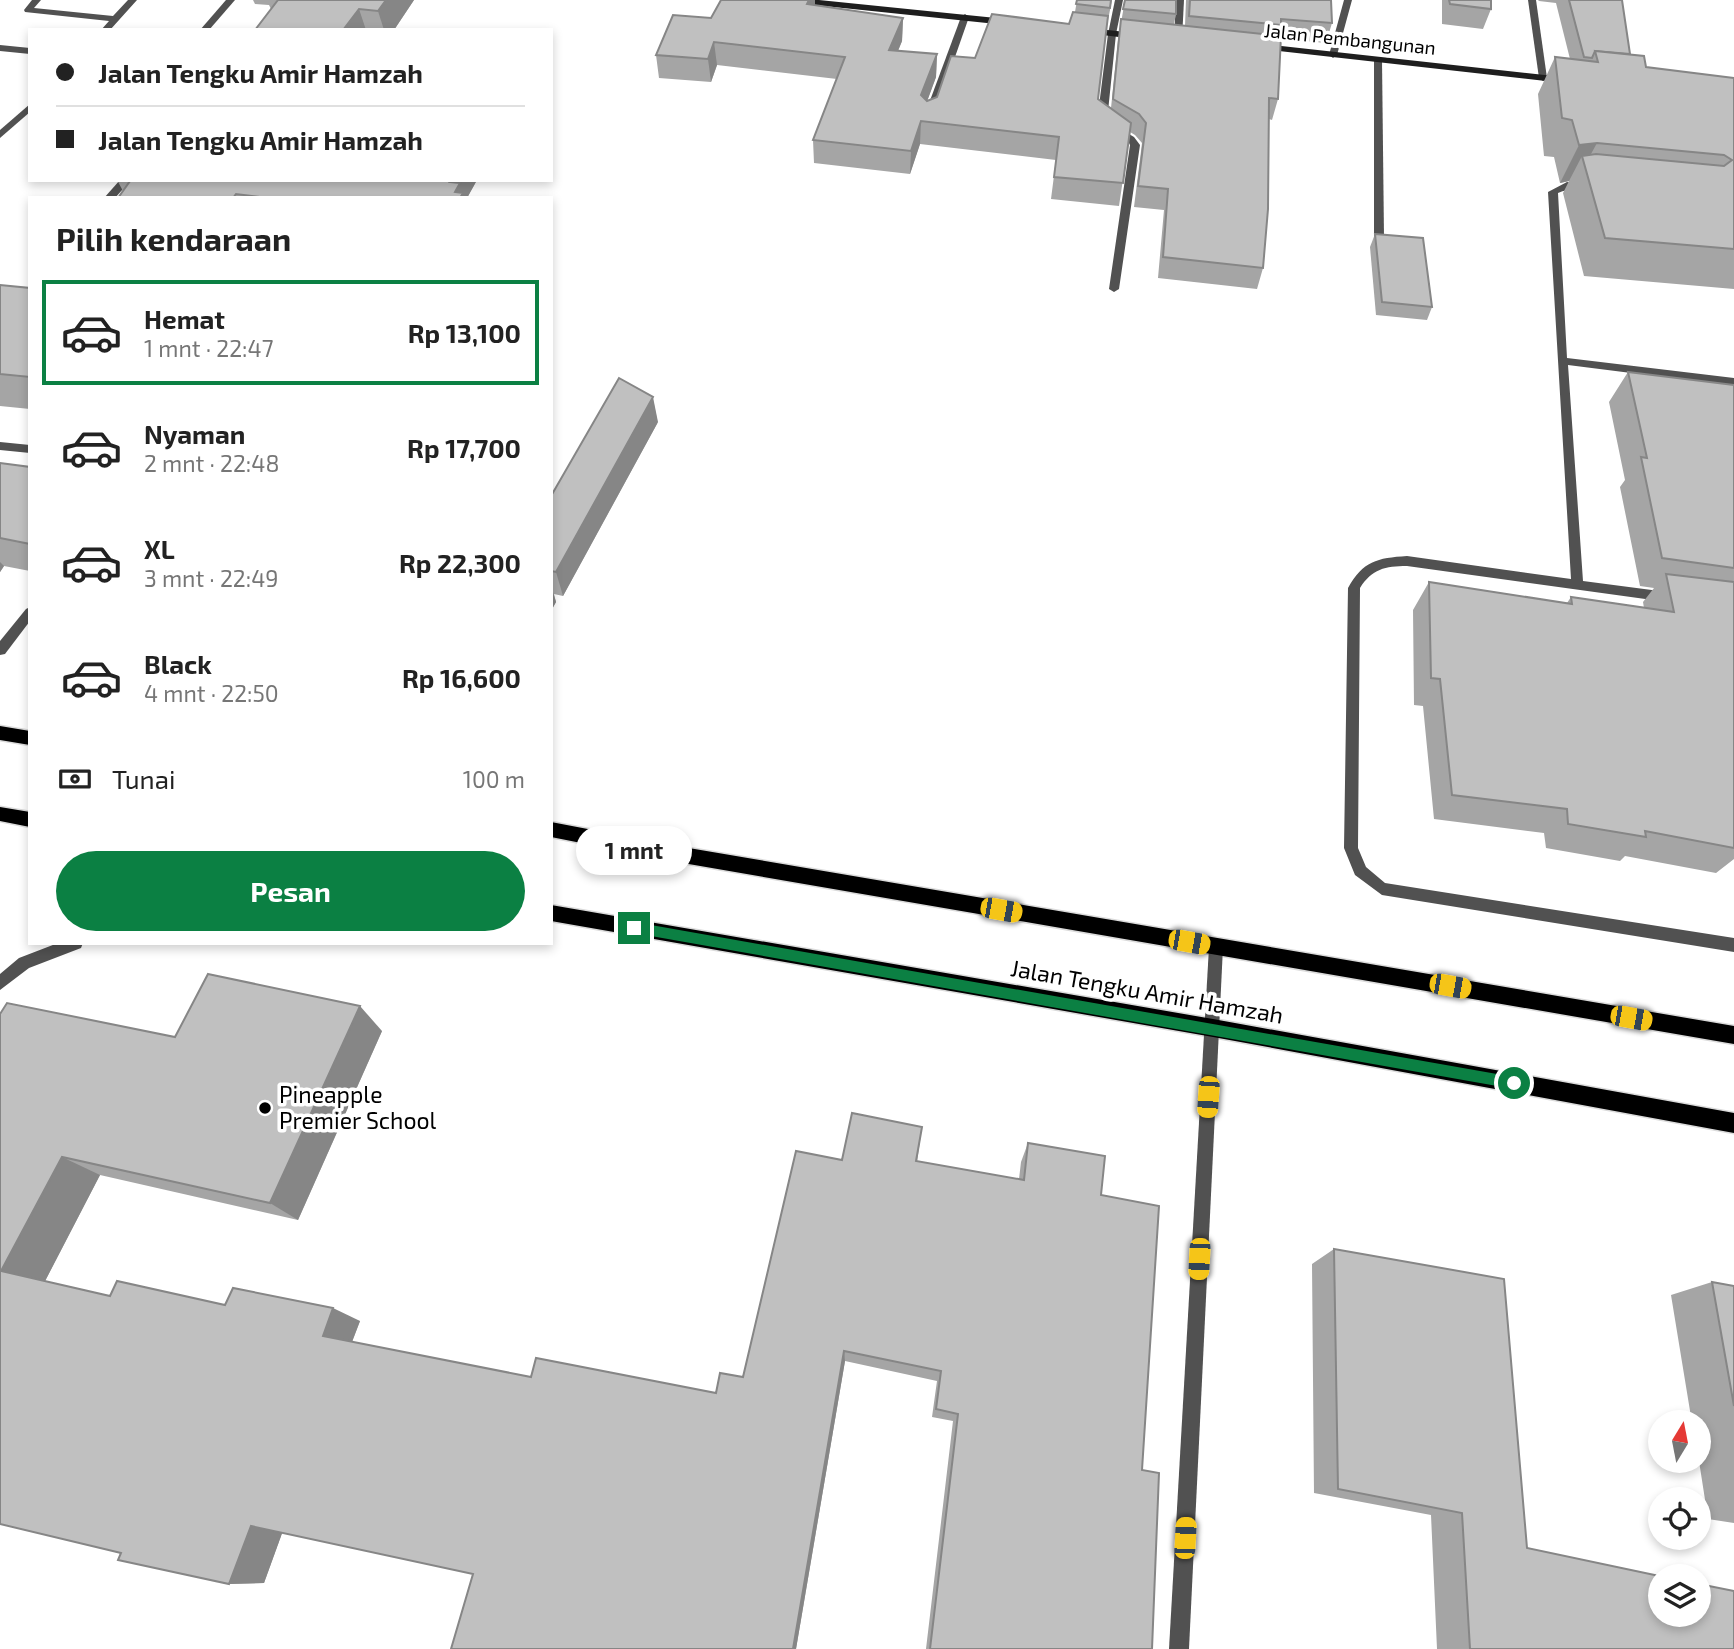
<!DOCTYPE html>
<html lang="id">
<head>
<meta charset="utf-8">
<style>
  body { margin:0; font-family:"Exo 2",sans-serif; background:#f2f2f2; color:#222; height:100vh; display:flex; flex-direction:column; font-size:26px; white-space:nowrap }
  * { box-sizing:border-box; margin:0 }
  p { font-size:23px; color:#767676 }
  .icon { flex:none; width:38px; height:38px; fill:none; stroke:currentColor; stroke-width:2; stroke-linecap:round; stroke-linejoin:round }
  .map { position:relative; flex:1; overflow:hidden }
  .drawer { position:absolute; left:28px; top:196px; width:525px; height:749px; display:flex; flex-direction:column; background:#fff; border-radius:0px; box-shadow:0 4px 10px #0003 }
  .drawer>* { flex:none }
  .hud { position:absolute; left:28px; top:28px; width:525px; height:154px; border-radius:0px; box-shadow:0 4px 10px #0003; display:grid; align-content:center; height:154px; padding:0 28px; background:#fff }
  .needle { width:46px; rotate:10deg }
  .controls { position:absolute; left:1648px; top:1410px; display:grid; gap:14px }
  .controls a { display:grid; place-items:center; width:63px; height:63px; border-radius:50%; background:#fff; box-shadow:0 4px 10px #0003; font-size:35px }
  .end { position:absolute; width:32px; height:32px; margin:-16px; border:9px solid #0b8043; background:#fff; box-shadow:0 0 0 4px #fff }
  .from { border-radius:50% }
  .bubble { position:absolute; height:49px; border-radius:24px; background:#fff; box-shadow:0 4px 10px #0003; font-size:23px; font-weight:700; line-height:49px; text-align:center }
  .car { position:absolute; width:21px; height:42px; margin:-21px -10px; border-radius:9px; box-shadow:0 0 5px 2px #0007; background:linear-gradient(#f5c518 24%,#345 0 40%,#f5c518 0 76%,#345 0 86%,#f5c518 0) }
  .hud b { display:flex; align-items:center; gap:24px; height:66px; font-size:26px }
  .hud b+b { border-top:2px solid #e0e0e0 }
  .hud i { width:18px; height:18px; background:#222 }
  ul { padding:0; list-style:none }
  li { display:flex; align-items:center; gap:21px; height:105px; margin:0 14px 10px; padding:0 14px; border:4px solid transparent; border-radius:0px }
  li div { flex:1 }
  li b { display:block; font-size:26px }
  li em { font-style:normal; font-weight:700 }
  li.current { border-color:#0b8043 }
  li>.icon { width:63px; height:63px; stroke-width:1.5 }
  h2 { padding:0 28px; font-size:32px; line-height:84px }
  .pay { display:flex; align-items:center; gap:18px; height:77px; padding:0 28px; font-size:26px }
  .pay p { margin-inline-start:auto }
  .cta { display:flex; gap:14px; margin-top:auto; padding:14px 28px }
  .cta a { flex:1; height:80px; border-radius:42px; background:#0b8043; color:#fff; font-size:28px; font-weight:700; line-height:80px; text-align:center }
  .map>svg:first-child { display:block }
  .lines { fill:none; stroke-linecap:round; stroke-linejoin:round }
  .primary-casing { stroke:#dbdbdb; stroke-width:3 }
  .lane { fill:#515151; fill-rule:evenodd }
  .street { fill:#515151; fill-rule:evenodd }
  .secondary { fill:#1e1e1e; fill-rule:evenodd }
  .primary { fill:#000; fill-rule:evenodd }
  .wall { fill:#a5a5a5 }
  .shaded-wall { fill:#868686 }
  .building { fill:#c0c0c0; stroke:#868686; stroke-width:2 }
  .route { fill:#0b8043 }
  .poi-dot { fill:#000; stroke:#fff; stroke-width:2.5 }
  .labels { text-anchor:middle; stroke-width:7; stroke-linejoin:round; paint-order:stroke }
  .far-street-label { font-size:19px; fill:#000; stroke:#fff }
  .street-label { font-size:23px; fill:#000; stroke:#fff }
  .poi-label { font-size:23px; fill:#000; stroke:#fff; text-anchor:start }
</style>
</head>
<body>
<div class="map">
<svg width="1734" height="1649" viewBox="0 0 1734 1649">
  <rect width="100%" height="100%" fill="#fff"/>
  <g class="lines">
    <g class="primary-casing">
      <g id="primary">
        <polygon points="0,726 30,731 30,745 0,740"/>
        <polygon points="0,807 30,812 30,827 0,821"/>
        <polygon points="551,822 677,846 1734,1026 1734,1044 677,862 551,837"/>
        <polygon points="551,905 1213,1019 1734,1113 1734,1133 1213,1037 551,921"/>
      </g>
    </g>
    <g class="lane">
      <polygon points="32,0 41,0 34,8 113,16 128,0 137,0 110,30 101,30 109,21 25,12 24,10"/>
      <polygon points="226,0 235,0 209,30 200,30"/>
      <polygon points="1115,0 1123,0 1116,34 1112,37 1108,34"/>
      <polygon points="0,45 30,48 30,54 0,51"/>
      <polygon points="1378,57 1382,60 1384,237 1379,240 1374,237 1374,60"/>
      <polygon points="30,104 30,112 0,138 0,130"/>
      <polygon points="0,442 30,445 30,453 0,450"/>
      <polygon points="30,607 30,621 5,654 0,655 0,641 26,609"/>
      <polygon points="58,943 83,943 81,948 29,968 0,990 0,974 19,958"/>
    </g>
    <g class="street">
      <polygon points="1176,0 1184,0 1182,39 1178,42 1174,39"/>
      <polygon points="1344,0 1352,0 1337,55 1333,58 1329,55"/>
      <polygon points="1528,0 1536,0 1547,78 1543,81 1539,78"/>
      <polygon points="965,14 969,17 935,114 927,116 925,114 961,17"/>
      <polygon points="1112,31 1116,34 1107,121 1134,137 1140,145 1119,289 1114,292 1109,289 1130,145 1128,141 1097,122 1108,34"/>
      <polygon points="120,180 131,180 115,198 104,198"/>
      <path d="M1567,182L1585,184L1590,187C1582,192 1570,187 1558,193L1567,358L1734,378V386L1568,365L1583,581L1667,592L1673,597L1667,602L1407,566C1385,566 1372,569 1360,588L1358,848L1366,867L1385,883L1734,938V952L1382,895L1355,875L1344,848L1348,588C1363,561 1377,558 1407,556L1571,579L1548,192Z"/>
      <polygon points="1216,940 1221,942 1223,947 1189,1649 1169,1649 1209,947 1211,942"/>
    </g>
    <g class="secondary">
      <polygon points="791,0 819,0 1006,19 1010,22 1006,25 795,3"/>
      <polygon points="1089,28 1135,33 1139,36 1135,39 1086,33 1086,29"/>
      <polygon points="1263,44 1563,77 1567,80 1563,83 1260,49 1259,47"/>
    </g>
    <use href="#primary" class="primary"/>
  </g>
  <g class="wall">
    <polygon points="253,0 414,0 394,30 255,30 271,9 269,5 255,4"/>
    <polygon points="721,0 815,0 815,5 903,18 902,41 898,51 937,54 936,77 927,101 937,97 975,58 1069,24 1075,12 1077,0 1112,0 1107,25 1098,99 1111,108 1118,40 1125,0 1176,14 1174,24 1185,26 1186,0 1331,0 1332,23 1326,43 1281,39 1278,99 1272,120 1269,119 1263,268 1257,289 1158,278 1164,210 1134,207 1142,143 1135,135 1130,132 1119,206 1051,199 1056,160 920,144 910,174 814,163 813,140 837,79 717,65 711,82 659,78 656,55 711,18"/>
    <polygon points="1442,0 1491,0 1491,9 1483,29 1442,24"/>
    <polygon points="1538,0 1622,0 1630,54 1646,67 1734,78 1734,289 1584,276 1563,193 1569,181 1560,183 1554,157 1544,156 1538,94 1555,57 1570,59 1556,3 1539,1"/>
    <polygon points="117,180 477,180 467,198 118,198 123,191"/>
    <polygon points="1375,234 1432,307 1427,320 1376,315 1370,247"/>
    <polygon points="0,285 30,288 30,409 0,406"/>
    <polygon points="1628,372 1734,385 1734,859 1716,873 1625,856 1620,861 1546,848 1544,833 1434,819 1423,706 1414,705 1413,610 1429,582 1567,603 1571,597 1644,608 1643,602 1654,588 1640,586 1620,487 1625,480 1609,402"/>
    <polygon points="658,422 563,596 554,594 556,602 551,611 551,496"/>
    <polygon points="0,463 30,467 30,571 4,566 0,572"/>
    <polygon points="0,1014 175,1037 382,1031 298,1220 100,1175 45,1281 110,1296 225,1305 360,1321 352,1342 531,1377 716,1393 743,1377 842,1160 922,1127 917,1162 1019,1179 1021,1162 1028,1143 1101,1195 1142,1470 1152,1649 926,1649 953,1421 932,1417 937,1381 845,1361 796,1649 451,1649 473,1574 282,1533 264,1583 229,1584 121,1553 0,1524"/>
    <polygon points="1334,1249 1527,1548 1734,1649 1437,1649 1431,1515 1314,1493 1312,1264"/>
    <polygon points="1712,1282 1734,1286 1734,1523 1708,1519 1699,1461 1699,1423 1692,1423 1671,1295"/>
  </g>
  <g class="shaded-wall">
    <polygon points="386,0 414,0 394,30 384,30 378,11"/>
    <polygon points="809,0 815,0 815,12 807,4"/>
    <polygon points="359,9 366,30 343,30"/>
    <polygon points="903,18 902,41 889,72 889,50"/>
    <polygon points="714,42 717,65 711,82 708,59"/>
    <polygon points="937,54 936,77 921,118 921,95"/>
    <polygon points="921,121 920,144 910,174 911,151"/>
    <polygon points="1597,143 1585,165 1582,156 1569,181 1560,183 1579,145"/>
    <polygon points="452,180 477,180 467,198 455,198 450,182"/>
    <polygon points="653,397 658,422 563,596 556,572"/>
    <polygon points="0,562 4,566 0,572"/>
    <polygon points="551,586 556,602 551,611"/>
    <polygon points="360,1006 382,1031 298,1220 270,1203"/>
    <polygon points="62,1157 100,1175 43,1285 1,1271"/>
    <polygon points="333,1308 360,1321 350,1347 323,1336"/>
    <polygon points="844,1351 845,1361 796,1649 793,1649"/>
    <polygon points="251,1526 284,1528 264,1583 229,1584"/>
  </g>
  <g class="building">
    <polygon points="278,0 386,0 378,11 359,9 343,30 255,30"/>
    <polygon points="721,0 809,0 807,4 903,18 889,50 937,54 921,95 927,101 937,97 951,56 975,58 992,14 1069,24 1073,12 1108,16 1098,99 1131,123 1123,183 1054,177 1059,137 921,121 911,151 813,140 845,57 714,42 708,59 656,55 673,15 711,18"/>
    <polygon points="1077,0 1111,0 1110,8 1076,4"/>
    <polygon points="1125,0 1176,0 1176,14 1123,9"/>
    <polygon points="1190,0 1331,0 1332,23 1281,19 1281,25 1189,16"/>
    <polygon points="1449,0 1491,0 1491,9 1450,4"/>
    <polygon points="1569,0 1622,0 1630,54 1595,51 1592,58 1584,57"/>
    <polygon points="1121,19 1281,36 1278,99 1269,98 1268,209 1263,268 1163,257 1168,189 1138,186 1146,123 1139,114 1113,99"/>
    <polygon points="1595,51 1644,56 1646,67 1734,78 1734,249 1605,238 1582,156 1596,154 1724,166 1732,160 1724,155 1597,143 1579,145 1572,120 1562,118 1555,57 1598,62"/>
    <polygon points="119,180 452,180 450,182 460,183 455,192 463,193 460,198 267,198 236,194 233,198 118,198 130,181"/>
    <polygon points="1375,234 1423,238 1432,307 1382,302"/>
    <polygon points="0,285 30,288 30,377 0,374"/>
    <polygon points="1628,372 1734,385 1734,568 1662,558 1641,457 1647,458"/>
    <polygon points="619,378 653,397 556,572 551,571 551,496"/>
    <polygon points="0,463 30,467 30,544 0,538"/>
    <polygon points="1666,574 1734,582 1734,848 1645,831 1646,837 1568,824 1567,809 1452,795 1440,679 1431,678 1429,582 1572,604 1571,597 1674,612"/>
    <polygon points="208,974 360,1006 270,1203 62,1157 1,1271 110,1296 117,1281 225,1305 233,1288 333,1308 323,1336 531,1377 536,1358 716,1393 720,1373 743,1377 796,1151 842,1160 852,1113 922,1127 916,1161 1024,1180 1028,1143 1105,1156 1101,1195 1159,1206 1142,1470 1159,1473 1152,1649 930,1649 958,1414 936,1409 941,1371 844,1351 793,1649 451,1649 473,1574 251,1526 229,1584 118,1560 121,1553 0,1524 0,1014 7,1003 175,1037"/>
    <polygon points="1334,1249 1504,1279 1527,1548 1664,1577 1661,1577 1661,1615 1699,1615 1699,1584 1734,1591 1734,1649 1470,1649 1462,1513 1338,1489"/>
    <polygon points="1712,1282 1734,1286 1734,1406"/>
  </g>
  <polygon class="route" points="634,922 1514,1077 1521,1083 1514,1089 634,933 628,928"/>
  <circle class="poi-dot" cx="265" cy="1108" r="7"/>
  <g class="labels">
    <g class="far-street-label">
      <text transform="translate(1350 39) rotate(6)" y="7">Jalan Pembangunan</text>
    </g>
    <g class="street-label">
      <text transform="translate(1147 992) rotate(10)" y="8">Jalan Tengku Amir Hamzah</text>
    </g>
    <g class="poi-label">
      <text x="279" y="1103">Pineapple<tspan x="279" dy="26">Premier School</tspan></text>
    </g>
  </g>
</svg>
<div class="controls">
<a><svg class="needle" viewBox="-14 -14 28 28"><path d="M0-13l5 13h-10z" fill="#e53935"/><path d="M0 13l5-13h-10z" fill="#767676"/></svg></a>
<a><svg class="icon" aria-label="locate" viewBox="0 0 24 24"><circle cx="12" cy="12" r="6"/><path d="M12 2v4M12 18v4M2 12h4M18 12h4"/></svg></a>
<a><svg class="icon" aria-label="layers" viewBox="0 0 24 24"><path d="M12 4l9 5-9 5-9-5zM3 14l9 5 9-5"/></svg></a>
</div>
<i class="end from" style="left:1514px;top:1083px"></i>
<i class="end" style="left:634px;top:928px"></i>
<div class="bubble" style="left:576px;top:826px;width:116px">1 mnt</div>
<i class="car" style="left:1001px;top:910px;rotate:100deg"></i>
<i class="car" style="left:1189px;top:942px;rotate:100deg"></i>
<i class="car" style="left:1450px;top:986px;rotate:100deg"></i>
<i class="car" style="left:1631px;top:1018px;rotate:100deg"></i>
<i class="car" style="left:1208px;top:1097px;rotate:184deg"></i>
<i class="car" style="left:1199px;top:1259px;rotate:183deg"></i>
<i class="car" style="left:1185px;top:1538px;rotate:3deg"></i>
<div class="hud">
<b><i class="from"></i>Jalan Tengku Amir Hamzah</b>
<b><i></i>Jalan Tengku Amir Hamzah</b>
</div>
<section class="drawer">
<h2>Pilih kendaraan</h2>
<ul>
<li class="current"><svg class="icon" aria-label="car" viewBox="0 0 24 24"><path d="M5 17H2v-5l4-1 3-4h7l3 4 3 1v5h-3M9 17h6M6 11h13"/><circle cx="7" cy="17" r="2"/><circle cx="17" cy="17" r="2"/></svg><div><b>Hemat</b><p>1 mnt · 22:47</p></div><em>Rp 13,100</em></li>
<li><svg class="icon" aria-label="car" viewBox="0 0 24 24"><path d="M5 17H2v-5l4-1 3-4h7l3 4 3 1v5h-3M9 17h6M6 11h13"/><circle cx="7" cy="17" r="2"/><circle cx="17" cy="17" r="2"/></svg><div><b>Nyaman</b><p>2 mnt · 22:48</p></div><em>Rp 17,700</em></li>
<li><svg class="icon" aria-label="car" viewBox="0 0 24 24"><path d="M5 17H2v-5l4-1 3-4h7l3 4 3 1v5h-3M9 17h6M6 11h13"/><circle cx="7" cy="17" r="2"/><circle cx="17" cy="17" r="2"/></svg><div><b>XL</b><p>3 mnt · 22:49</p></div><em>Rp 22,300</em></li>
<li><svg class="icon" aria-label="car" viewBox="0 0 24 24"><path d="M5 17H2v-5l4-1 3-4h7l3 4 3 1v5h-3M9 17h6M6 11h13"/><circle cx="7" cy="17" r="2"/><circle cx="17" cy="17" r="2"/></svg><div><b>Black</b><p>4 mnt · 22:50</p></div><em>Rp 16,600</em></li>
</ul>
<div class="pay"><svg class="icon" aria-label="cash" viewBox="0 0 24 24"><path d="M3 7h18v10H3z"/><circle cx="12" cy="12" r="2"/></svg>Tunai<p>100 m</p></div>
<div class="cta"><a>Pesan</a></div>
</section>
</div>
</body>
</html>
